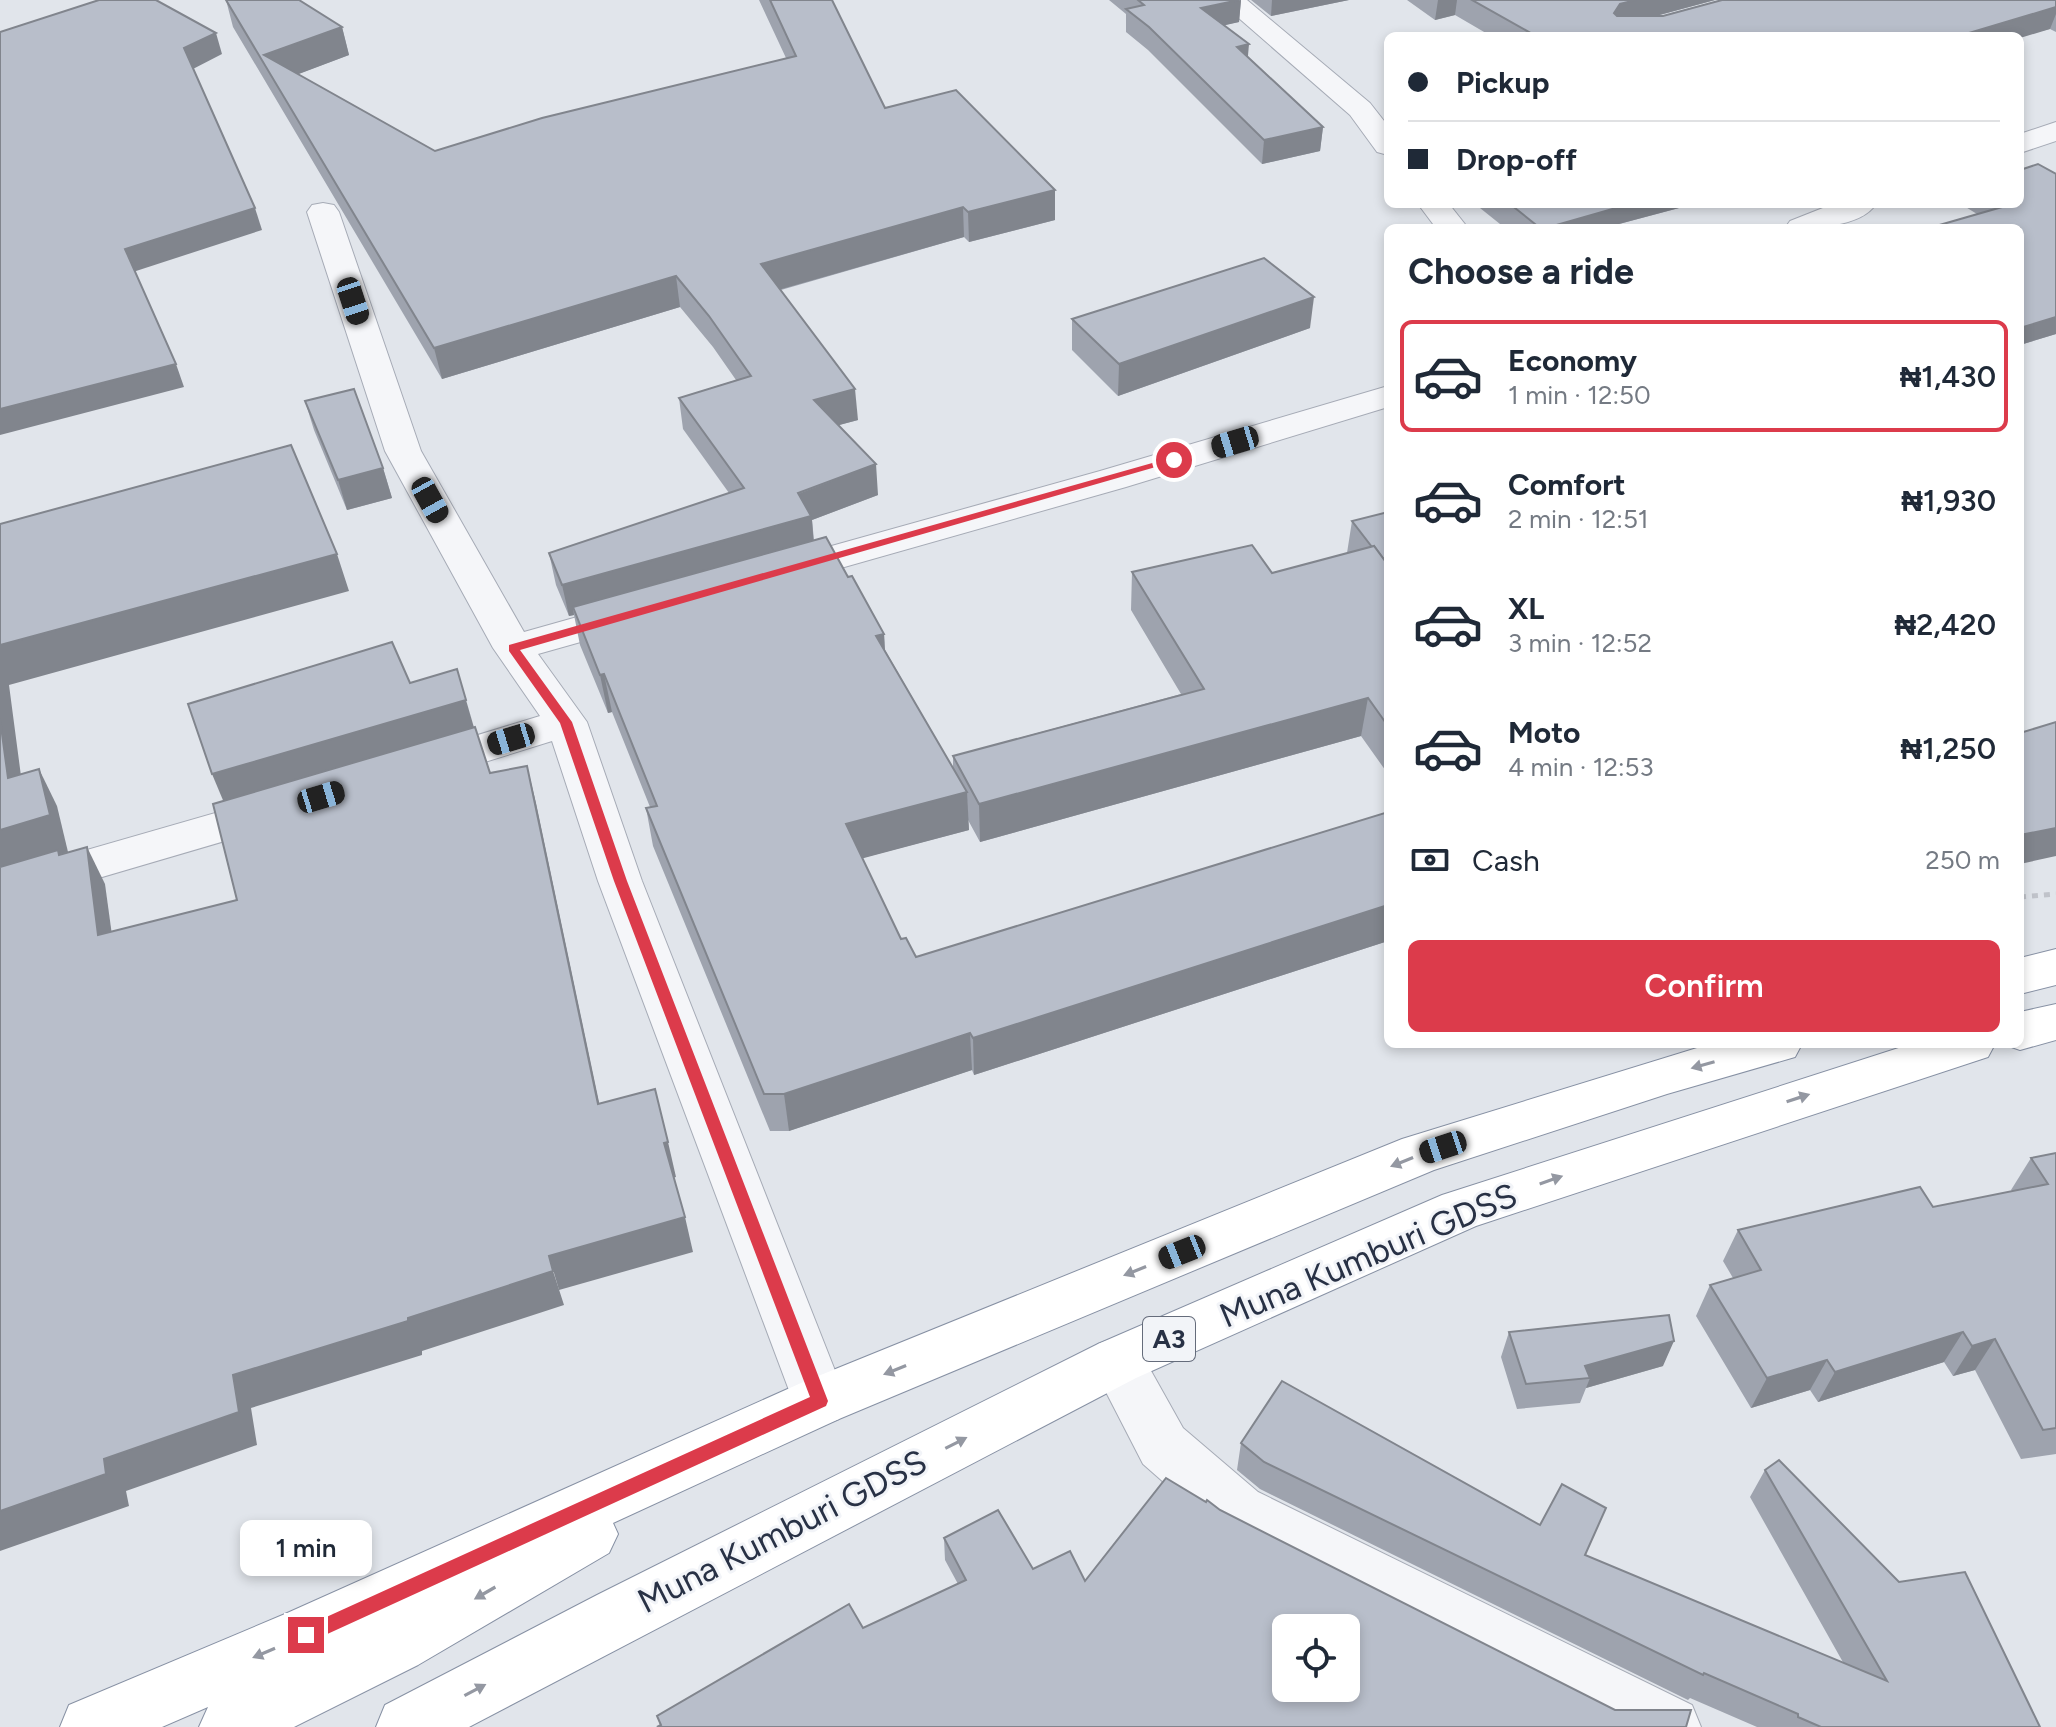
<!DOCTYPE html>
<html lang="en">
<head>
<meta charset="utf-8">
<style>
  body { margin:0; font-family:Figtree,sans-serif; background:#f6f6f7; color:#1f2937; height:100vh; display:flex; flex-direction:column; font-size:30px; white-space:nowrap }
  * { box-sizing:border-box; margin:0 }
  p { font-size:26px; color:#747a83 }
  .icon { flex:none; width:44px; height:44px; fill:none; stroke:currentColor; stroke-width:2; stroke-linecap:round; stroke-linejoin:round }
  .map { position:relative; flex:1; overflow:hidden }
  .side { position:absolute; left:1384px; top:224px; width:640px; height:824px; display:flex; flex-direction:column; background:#fff; border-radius:12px; box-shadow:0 4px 12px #0003 }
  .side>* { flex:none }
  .guide { position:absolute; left:1384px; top:32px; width:640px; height:176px; border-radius:12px; box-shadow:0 4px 12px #0003; display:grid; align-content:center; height:176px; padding:0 24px; background:#fff }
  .tools { position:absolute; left:1272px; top:1614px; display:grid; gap:16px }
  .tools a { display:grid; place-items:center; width:88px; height:88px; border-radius:12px; background:#fff; box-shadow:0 4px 12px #0003; font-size:40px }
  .end { position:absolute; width:36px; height:36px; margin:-18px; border:10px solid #dc3b4b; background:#fff; box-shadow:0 0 0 4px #fff }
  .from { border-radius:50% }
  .bubble { position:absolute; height:56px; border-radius:12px; background:#fff; box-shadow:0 4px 12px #0003; font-size:26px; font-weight:600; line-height:56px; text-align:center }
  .car { position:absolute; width:24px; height:48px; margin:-24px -12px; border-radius:10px; box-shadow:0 0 6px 2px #0007; background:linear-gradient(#222 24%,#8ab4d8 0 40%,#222 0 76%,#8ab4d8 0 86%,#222 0) }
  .guide b { display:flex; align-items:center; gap:28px; height:76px; font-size:30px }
  .guide b+b { border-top:2px solid #e0e1e3 }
  .guide i { width:20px; height:20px; background:#1f2937 }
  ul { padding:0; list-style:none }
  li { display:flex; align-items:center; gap:24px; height:112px; margin:0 16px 12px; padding:0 8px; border:4px solid transparent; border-radius:12px }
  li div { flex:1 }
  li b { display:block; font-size:30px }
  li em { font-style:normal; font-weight:600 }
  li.current { border-color:#dc3b4b }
  li>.icon { width:72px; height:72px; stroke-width:1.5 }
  h2 { padding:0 24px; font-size:36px; line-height:96px }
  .pay { display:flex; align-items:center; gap:20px; height:88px; padding:0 24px; font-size:30px }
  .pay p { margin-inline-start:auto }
  .button { display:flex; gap:16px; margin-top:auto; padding:16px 24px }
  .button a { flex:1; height:92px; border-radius:12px; background:#dc3b4b; color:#fff; font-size:32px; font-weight:600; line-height:92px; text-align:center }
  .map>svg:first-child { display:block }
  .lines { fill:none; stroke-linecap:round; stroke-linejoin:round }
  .minor-casing { stroke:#a6abb6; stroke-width:2 }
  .trunk-casing { stroke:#8791a4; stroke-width:2 }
  .path { stroke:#c0c3ca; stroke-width:5; stroke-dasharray:6 6; stroke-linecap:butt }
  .minor { fill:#f5f6f9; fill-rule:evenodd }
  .trunk { fill:#fff; fill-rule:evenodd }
  .wall { fill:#9ea3ae }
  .shaded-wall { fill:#81858d }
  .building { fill:#b8beca; stroke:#81858d; stroke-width:2; fill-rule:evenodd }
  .oneway { fill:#9498a2 }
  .route { fill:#dc3b4b }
  .labels { text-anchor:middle; stroke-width:6; stroke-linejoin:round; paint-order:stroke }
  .shield { fill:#f2f4f8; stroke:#656c7b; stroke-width:2 }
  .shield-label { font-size:26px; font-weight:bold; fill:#283145 }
  .near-street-label { font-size:34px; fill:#283145; stroke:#f2f4f8 }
</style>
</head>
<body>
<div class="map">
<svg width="2056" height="1727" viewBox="0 0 2056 1727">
  <rect width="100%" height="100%" fill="#e1e5eb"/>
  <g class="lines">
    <g class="minor-casing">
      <g id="minor">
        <polygon points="1218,0 1247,0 1370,103 1388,126 1388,155 1377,152 1350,115"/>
        <polygon points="2056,122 2056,141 2020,153 2020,134"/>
        <polygon points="323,203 334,205 339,212 421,451 524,632 634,601 648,605 654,614 648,623 538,654 587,722 642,881 847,1401 839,1419 820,1426 801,1419 793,1401 598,881 552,741 424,781 409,776 403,766 409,756 540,716 493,648 385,451 307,212 312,205"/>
        <polygon points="1418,204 1449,204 1468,228 1436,228"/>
        <path d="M1833,204H1876C1860,228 1812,228 1785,228L1790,221Z"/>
        <polygon points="1388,386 1388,407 1126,487 781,585 767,582 762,573 767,564 1100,471"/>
        <polygon points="278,795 293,799 299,810 293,821 0,907 0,875"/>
        <polygon points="1117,1337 1136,1344 1183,1428 1258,1492 1692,1705 1701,1727 1606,1727 1218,1530 1143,1464 1090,1361 1098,1344"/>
      </g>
    </g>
    <g class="trunk-casing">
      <g id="trunk">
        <polygon points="2056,949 2056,985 2020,994 2020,958"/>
        <polygon points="2056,1004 2056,1040 2020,1050 2003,1044 2020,1044 2020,1012"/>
        <polygon points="1710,1044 1802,1044 1795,1057 1667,1094 1434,1170 839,1419 613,1523 618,1534 609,1553 418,1665 294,1727 199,1727 208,1707 162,1727 60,1727 69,1705 285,1614 801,1383 1402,1139"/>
        <polygon points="1911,1044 1995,1044 1988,1057 1476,1226 1136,1378 469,1727 376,1727 385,1705 597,1595 1098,1344 1442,1195"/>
      </g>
    </g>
    <polyline class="path" points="2020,897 2056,894"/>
    <use href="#minor" class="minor"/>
    <use href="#trunk" class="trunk"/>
  </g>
  <g class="wall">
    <polygon points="226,0 342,27 349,55 298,74 435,151 786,58 759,0 832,0 885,108 1055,190 1055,220 969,242 964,237 781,290 858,420 839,425 878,495 812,520 814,540 848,577 884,634 885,650 953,768 953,756 1181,694 1131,610 1132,572 1272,573 1347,553 1352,521 1388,512 1388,774 1361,736 980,842 968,820 969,830 862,858 901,939 916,957 1388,812 1388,941 974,1075 972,1070 789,1131 770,1131 653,846 646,808 650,807 612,712 608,713 580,645 574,615 569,616 556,585 549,553 729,493 683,429 679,398 736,380 713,347 680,307 442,379 233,27"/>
    <polygon points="1109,0 1241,0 1239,22 1224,25 1248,57 1323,127 1320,151 1262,164 1148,50 1126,32 1126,14"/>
    <polygon points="1251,0 1349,0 1271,16"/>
    <polygon points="1407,0 1715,0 1656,16 2056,0 2056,32 2050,29 2020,36 1491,36 1455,15 1435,20"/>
    <polygon points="2056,174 2056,334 2020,345 1977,214 1964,206 1965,204 2020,204"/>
    <polygon points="1475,204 1694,204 1619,224 1618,228 1505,228"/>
    <polygon points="1072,319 1310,328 1118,396 1072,350"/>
    <polygon points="305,401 383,468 392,498 347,510 314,430"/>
    <polygon points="2056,1153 2056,1454 2021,1459 1975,1370 1953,1376 1944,1362 1818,1402 1810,1390 1751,1408 1696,1316 1710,1285 1733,1278 1723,1261 1738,1230 1933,1207 2013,1192 2011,1190 2031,1158"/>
    <polygon points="1509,1332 1663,1366 1586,1388 1580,1403 1517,1409 1501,1357"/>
    <polygon points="1241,1443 1585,1555 1844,1664 1750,1497 1765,1470 2040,1727 1757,1727 1690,1698 1688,1700 1260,1489 1237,1470"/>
    <polygon points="1220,1510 1615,1710 660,1725 657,1716 863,1628 958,1584 945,1560 944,1538 1033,1569 1085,1581"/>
  </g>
  <g class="shaded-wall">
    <polygon points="1241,0 1239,22 1200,31 1201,8"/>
    <polygon points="1272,0 1349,0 1271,16"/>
    <polygon points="1438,0 1457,0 1455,15 1435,20"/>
    <polygon points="1636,0 1715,0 1615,27 1614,13 1620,4"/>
    <polygon points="2056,7 2056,14 2050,29 2020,38 2020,36 1959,36"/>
    <polygon points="342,27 349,55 275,83 264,55"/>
    <polygon points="216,33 222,54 191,70 184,48"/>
    <polygon points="1249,44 1247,67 1237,47"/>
    <polygon points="1323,127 1320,151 1262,164 1264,140"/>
    <polygon points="1055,190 1055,220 969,242 968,212"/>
    <polygon points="1617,204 1694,204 1619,224 1618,228 1546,228"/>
    <polygon points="963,207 964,237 764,294 761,264"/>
    <polygon points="255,208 262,230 133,272 125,249"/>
    <polygon points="676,276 680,307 442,379 434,348"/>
    <polygon points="1314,297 1310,328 1118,396 1119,364"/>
    <polygon points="2056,317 2056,334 2020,345 2020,328"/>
    <polygon points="176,364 184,387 0,435 0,409"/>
    <polygon points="855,389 858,420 817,431 814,400"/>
    <polygon points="876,464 878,495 812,520 814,548 573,607 574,615 569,616 562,585"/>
    <polygon points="383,468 392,498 347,510 338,480"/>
    <polygon points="337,554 349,591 9,685 26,814 8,778 0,719 0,645"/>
    <polygon points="884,634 886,672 876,636"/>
    <polygon points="604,674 612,712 608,713 600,675"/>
    <polygon points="1368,698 1361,736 980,842 979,804"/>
    <polygon points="466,700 475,731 225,805 212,774"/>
    <polygon points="527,766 536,803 607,1140 598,1104"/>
    <polygon points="39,769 57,806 68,852 0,872 0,830"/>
    <polygon points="967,792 969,830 849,862 846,824"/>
    <polygon points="2056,828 2056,856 2020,864 2020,835"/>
    <polygon points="87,847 105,884 117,972 98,935"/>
    <polygon points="1388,905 1388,941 974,1075 973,1038"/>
    <polygon points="970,1033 972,1070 789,1131 784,1094"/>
    <polygon points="668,1142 676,1177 672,1178 664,1143"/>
    <polygon points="685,1217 693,1252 559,1290 549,1256"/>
    <polygon points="553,1271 564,1305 422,1351 422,1355 251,1408 257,1445 126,1491 129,1506 0,1551 0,1511 104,1459 233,1375"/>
    <polygon points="1963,1332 1944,1362 1818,1402 1835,1372"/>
    <polygon points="1995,1339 1975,1370 1953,1376 1972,1346"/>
    <polygon points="1674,1341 1663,1366 1586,1388 1590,1378 1585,1366"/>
    <polygon points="1827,1360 1810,1390 1751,1408 1767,1378"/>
  </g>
  <g class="building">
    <polygon points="99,0 156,0 216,33 184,48 255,208 125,249 176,364 0,409 0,32"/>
    <polygon points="226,0 299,0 342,27 264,55 435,151 542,118 796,56 770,0 832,0 885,108 956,90 1055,190 968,212 963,207 761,264 855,389 814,400 876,464 798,493 811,516 562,585 549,553 744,488 679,398 751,376 709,316 676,276 434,348"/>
    <polygon points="1138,0 1239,0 1201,8 1249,44 1237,47 1323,127 1264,140 1149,27 1126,9 1144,5"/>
    <polygon points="1472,0 1636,0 1620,4 1614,13 1617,16 1663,16 1722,0 2056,0 2056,7 1959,36 1536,36"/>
    <polygon points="2038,164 2056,174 2056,317 2020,328 2020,228 1929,228 2002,207 1998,204 2020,204 2020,170"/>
    <polygon points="1510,204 1620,204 1623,206 1546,228 1540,228"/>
    <polygon points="1264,258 1314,297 1119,364 1072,319"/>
    <polygon points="354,389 383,468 338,480 305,401"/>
    <polygon points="291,445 337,554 0,645 0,524"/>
    <polygon points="1388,512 1388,565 1374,546 1372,547 1352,521"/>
    <polygon points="826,537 848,577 852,576 884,634 876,636 967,792 846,824 901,939 906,938 916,957 1388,812 1388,905 973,1038 970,1033 784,1094 764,1094 646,808 657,806 604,674 600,675 573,607"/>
    <polygon points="1252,545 1272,573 1374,546 1388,565 1388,726 1368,698 979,804 953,756 1204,689 1132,572"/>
    <polygon points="392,642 410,683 457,669 466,700 212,774 188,704"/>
    <polygon points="0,719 8,778 39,769 50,815 0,830"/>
    <polygon points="2056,722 2056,828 2020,835 2020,733"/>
    <polygon points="475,727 490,773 527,766 598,1104 655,1089 668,1142 664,1143 685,1217 549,1256 553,1271 408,1318 408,1321 233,1375 239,1412 104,1459 106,1474 0,1511 0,867 58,850 59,855 87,847 98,935 237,900 213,804"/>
    <polygon points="2056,1153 2056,1428 2043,1430 1995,1339 1972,1346 1963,1332 1835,1372 1827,1360 1767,1378 1710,1285 1761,1270 1738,1230 1920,1187 1933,1207 2048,1184 2031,1158"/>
    <polygon points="1669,1315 1674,1341 1585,1366 1590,1378 1526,1384 1509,1332"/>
    <polygon points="1282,1381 1540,1525 1562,1484 1606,1508 1585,1555 1887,1681 1765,1470 1779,1460 1899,1582 1965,1572 2040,1727 1821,1727 1798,1717 1798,1714 1704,1673 1703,1675 1264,1462 1241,1443"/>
    <path d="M1166,1478L1206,1502L1207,1500L1220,1510L1615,1710H1691L1686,1727H657L661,1725L657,1716L849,1604L863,1628L966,1580L944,1538L998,1510L1033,1569L1070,1551L1085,1581ZM1286,1628H1346V1688H1286Z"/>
  </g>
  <defs><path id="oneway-solid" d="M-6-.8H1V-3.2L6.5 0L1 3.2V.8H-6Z" transform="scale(2)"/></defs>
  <g class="oneway">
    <use href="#oneway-solid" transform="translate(1703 1065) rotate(164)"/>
    <use href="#oneway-solid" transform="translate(1798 1098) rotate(-18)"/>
    <use href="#oneway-solid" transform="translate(1402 1162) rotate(158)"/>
    <use href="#oneway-solid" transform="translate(1551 1180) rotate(-19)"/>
    <use href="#oneway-solid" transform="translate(1135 1271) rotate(158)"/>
    <use href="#oneway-solid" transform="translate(895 1370) rotate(158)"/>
    <use href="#oneway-solid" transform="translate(956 1443) rotate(-27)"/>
    <use href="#oneway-solid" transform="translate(485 1593) rotate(150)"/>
    <use href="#oneway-solid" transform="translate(264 1653) rotate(157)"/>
    <use href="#oneway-solid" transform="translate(475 1690) rotate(-28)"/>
  </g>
  <polygon class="route" points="1170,458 1180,460 520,650 572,722 627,881 828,1401 826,1406 312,1641 306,1643 300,1641 297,1635 300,1629 810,1397 614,881 560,723 509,651 509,645"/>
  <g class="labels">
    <rect class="shield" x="1143" y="1317" width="52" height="44" rx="6"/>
    <g class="shield-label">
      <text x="1169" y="1348">A3</text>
    </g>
    <g class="near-street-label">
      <text transform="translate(1368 1255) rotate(-23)" y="12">Muna Kumburi GDSS</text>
      <text transform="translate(782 1531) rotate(-27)" y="12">Muna Kumburi GDSS</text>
    </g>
  </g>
</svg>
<div class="tools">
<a><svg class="icon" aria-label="locate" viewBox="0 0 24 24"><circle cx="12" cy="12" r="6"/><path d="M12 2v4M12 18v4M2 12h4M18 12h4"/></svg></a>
</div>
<i class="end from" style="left:1174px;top:460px"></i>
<i class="end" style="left:306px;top:1635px"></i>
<div class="bubble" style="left:240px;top:1520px;width:132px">1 min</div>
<i class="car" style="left:353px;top:301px;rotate:162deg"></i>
<i class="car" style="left:1235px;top:442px;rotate:253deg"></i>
<i class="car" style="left:430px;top:500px;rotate:151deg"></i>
<i class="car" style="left:511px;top:739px;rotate:253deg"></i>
<i class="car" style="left:321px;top:797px;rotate:73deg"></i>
<i class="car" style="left:1443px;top:1147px;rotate:252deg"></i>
<i class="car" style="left:1182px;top:1252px;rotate:248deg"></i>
<div class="guide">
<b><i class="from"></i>Pickup</b>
<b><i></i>Drop-off</b>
</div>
<section class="side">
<h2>Choose a ride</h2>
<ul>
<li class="current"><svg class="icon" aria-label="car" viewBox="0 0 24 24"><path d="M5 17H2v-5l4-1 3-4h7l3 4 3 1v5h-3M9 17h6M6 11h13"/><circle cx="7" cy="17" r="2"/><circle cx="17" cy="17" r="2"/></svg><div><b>Economy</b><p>1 min · 12:50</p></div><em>₦1,430</em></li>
<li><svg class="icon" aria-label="car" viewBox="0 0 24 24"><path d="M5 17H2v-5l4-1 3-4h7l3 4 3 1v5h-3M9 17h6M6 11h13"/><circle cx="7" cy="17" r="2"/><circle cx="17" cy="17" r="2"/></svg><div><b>Comfort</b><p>2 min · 12:51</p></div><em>₦1,930</em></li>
<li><svg class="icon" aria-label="car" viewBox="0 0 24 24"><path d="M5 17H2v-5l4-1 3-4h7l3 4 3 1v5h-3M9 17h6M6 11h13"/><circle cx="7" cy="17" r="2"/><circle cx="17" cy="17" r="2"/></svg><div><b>XL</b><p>3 min · 12:52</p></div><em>₦2,420</em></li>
<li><svg class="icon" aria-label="car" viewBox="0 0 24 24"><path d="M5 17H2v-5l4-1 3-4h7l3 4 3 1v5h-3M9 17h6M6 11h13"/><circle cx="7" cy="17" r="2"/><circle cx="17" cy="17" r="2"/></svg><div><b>Moto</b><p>4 min · 12:53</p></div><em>₦1,250</em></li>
</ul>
<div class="pay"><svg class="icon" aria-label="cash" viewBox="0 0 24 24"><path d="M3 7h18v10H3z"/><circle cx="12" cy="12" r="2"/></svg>Cash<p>250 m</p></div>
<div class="button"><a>Confirm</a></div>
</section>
</div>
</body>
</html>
